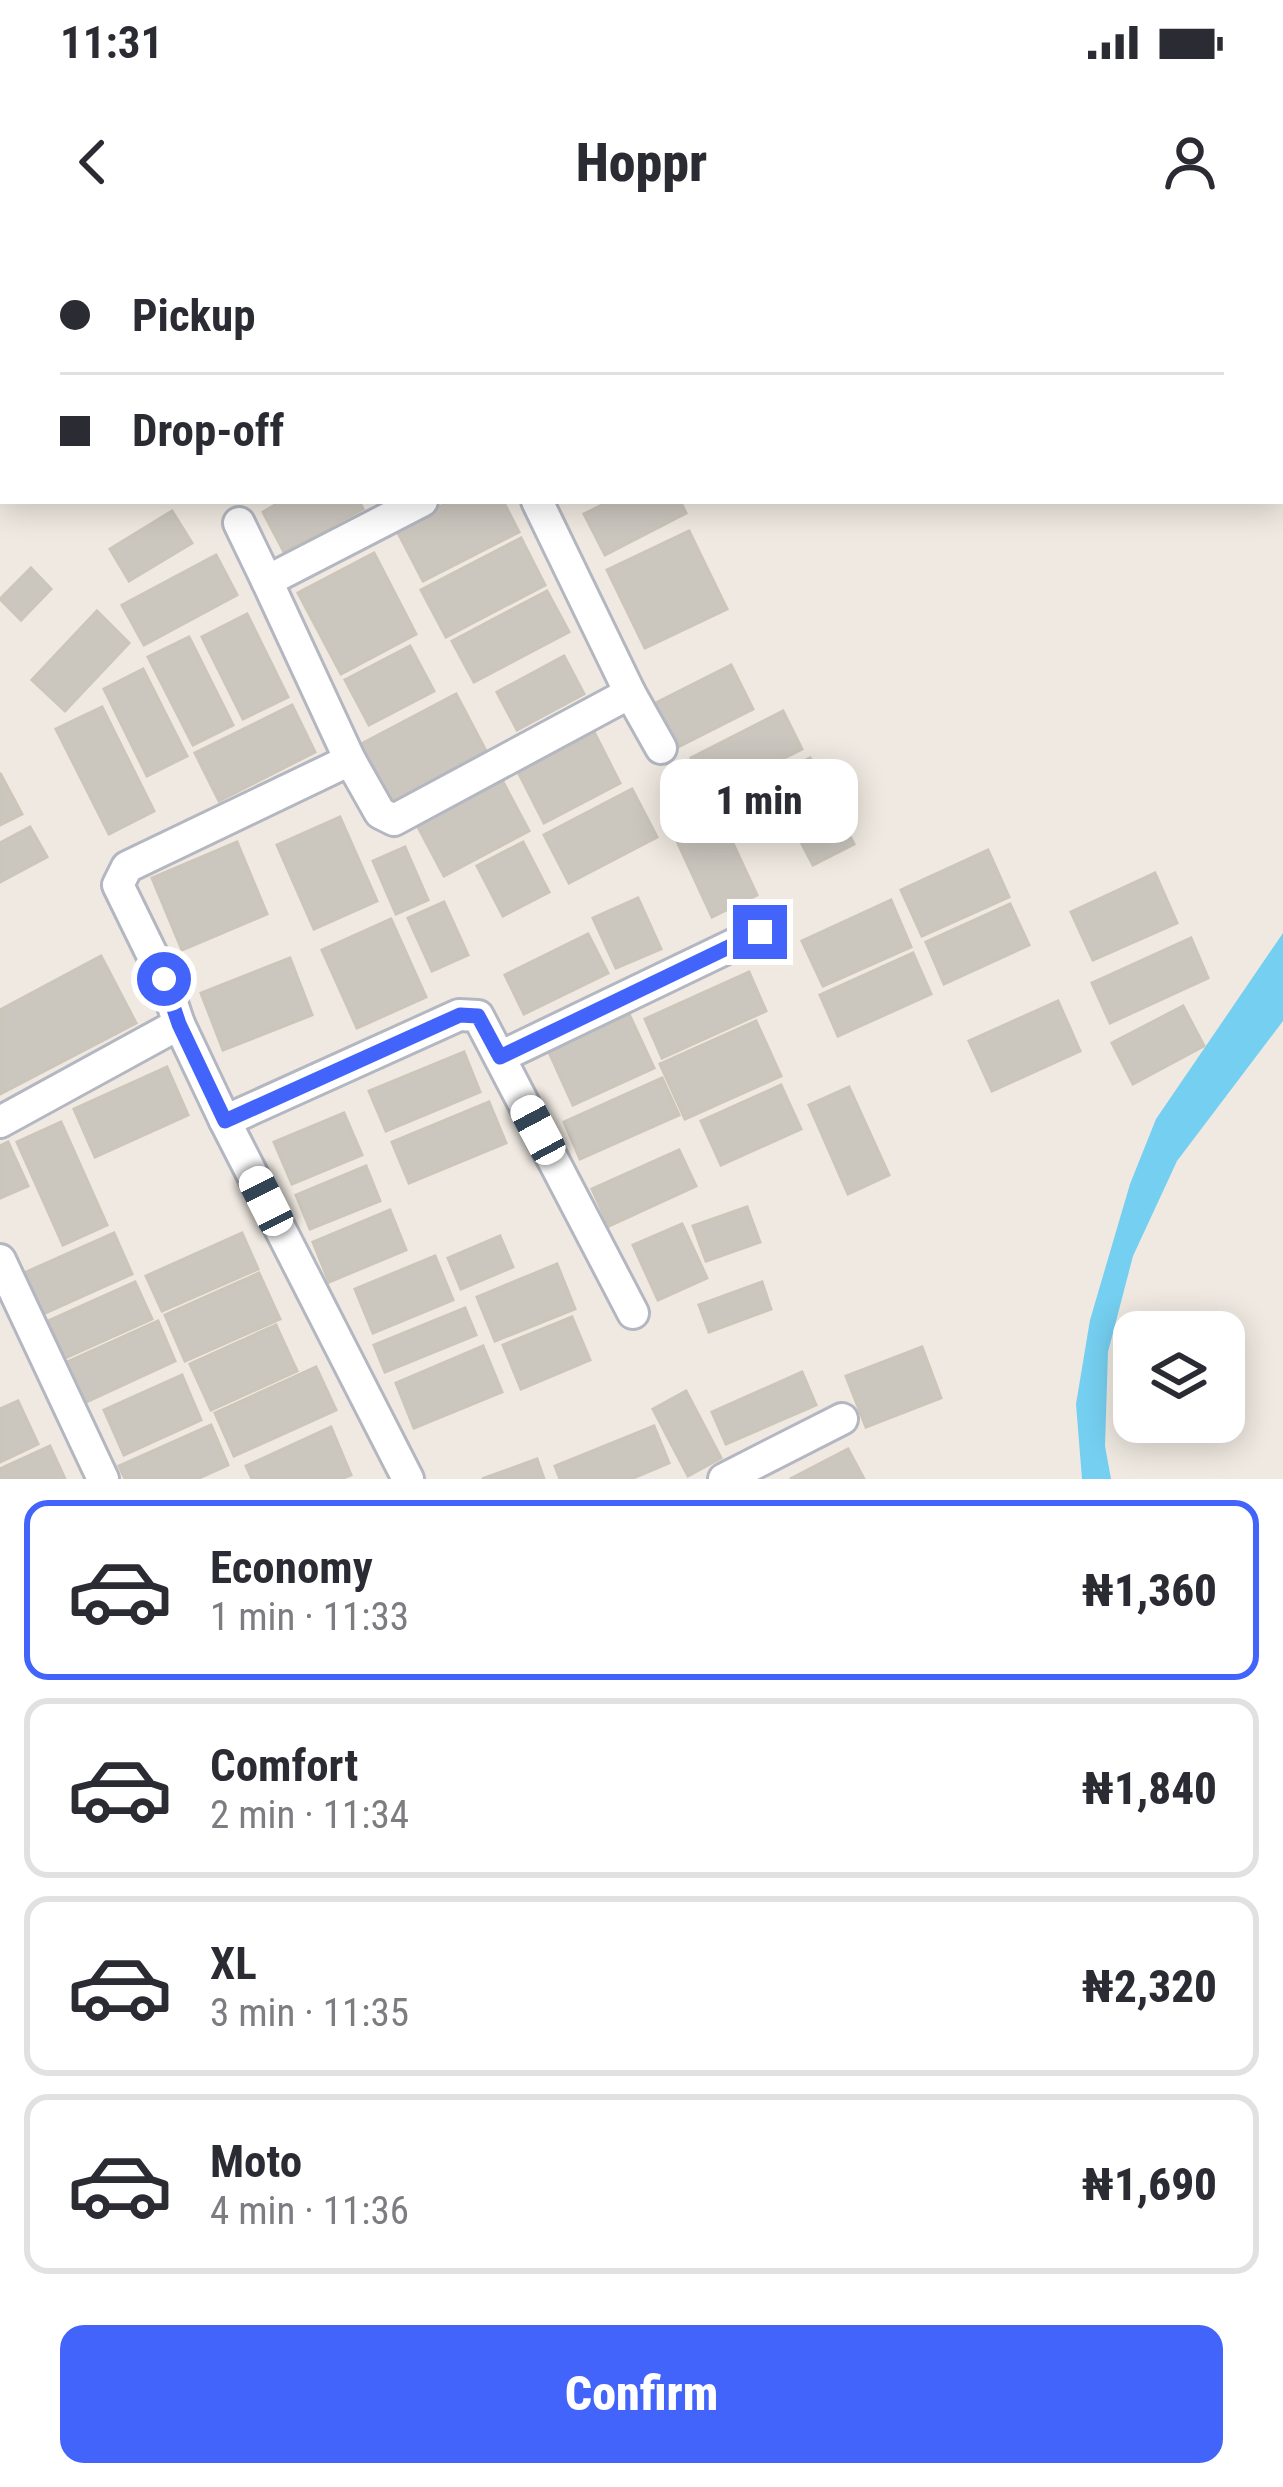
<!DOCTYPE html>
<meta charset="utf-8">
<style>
body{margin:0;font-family:"Roboto Condensed",sans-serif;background:#f7f7f7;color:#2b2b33;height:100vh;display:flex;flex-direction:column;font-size:45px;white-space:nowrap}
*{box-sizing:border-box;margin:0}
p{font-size:39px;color:#7c7c81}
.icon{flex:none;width:66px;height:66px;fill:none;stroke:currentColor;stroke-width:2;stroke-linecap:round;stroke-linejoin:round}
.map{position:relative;height:1239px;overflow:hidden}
.side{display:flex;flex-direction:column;background:#fff;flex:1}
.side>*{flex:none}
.hud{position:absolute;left:0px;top:0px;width:1284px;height:264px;box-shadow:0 6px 30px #0003;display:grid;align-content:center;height:264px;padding:0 60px;background:#fff}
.tools{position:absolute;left:1113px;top:1071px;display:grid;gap:24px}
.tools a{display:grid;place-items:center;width:132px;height:132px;border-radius:24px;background:#fff;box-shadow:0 6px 30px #0003;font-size:60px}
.end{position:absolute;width:54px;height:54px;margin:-27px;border:15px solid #4264fb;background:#fff;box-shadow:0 0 0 6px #fff}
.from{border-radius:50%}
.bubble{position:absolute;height:84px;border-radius:24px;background:#fff;box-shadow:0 6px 30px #0003;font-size:39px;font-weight:800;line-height:84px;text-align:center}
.car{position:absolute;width:36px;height:72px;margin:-36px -18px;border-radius:15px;box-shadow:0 0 9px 3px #0007;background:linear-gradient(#fff 24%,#345 0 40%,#fff 0 76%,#345 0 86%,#fff 0)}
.hud b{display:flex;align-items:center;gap:42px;height:114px;font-size:45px}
.hud b+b{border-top:3px solid #e1e1e2}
.hud i{width:30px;height:30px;background:#2b2b33}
ul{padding:21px 0 0;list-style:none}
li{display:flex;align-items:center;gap:36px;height:180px;margin:0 24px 18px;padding:0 36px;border:6px solid #e1e1e2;border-radius:24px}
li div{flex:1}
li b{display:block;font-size:45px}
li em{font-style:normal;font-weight:800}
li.current{border-color:#4264fb}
li>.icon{width:108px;height:108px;stroke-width:1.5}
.cta{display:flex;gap:24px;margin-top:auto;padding:24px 60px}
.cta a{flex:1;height:138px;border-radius:24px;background:#4264fb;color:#fff;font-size:48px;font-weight:800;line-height:138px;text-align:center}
.status{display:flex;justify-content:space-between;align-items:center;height:84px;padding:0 60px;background:#fff;direction:ltr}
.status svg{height:33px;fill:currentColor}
header{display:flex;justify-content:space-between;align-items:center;height:156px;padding:0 60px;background:#fff;font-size:54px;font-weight:800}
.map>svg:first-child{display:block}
.water{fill:#75cff0}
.building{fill:#cbc7bf;stroke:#cbc5ba;stroke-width:3}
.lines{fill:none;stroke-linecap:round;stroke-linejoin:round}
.street-casing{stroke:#b4b7c1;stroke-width:36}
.street{stroke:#fff;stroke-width:30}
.route{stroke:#4264fb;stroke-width:15}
</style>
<div class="status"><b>11:31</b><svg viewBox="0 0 49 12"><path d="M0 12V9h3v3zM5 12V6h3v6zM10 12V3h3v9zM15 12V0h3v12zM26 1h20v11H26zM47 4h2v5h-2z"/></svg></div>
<header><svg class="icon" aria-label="back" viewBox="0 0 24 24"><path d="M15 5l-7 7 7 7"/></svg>Hoppr<svg class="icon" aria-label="person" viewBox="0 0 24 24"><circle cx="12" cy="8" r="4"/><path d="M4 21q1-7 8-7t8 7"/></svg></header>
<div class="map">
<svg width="1283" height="1239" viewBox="0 0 1283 1239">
<rect width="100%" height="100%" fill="#efe9e1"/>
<path class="water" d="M1283,693V781L1177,921L1133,1016L1108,1112L1105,1206L1111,1239H1082L1076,1164L1090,1080L1130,944L1156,879Z"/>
<g class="building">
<path d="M282,261H359L363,269L284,312L263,272Z"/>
<path d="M451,261H503L519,292L423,341L396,289Z"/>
<path d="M610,261H680L686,273L605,315L584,274Z"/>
<path d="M172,271L192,303L129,341L110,309Z"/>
<path d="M689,291L727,369L645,408L607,330Z"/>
<path d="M521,298L545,345L446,397L421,350Z"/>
<path d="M374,313L416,394L341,434L298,353Z"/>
<path d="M216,315L237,355L144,405L122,365Z"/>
<path d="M31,328L51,349L21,380L0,359Z"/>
<path d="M547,351L569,392L474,442L452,401Z"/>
<path d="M97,371L129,403L65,471L32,440Z"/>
<path d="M247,374L288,457L243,479L202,397Z"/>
<path d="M189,397L233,485L193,505L148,417Z"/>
<path d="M410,406L434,451L369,485L345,440Z"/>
<path d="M564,416L584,454L517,490L497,452Z"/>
<path d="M731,425L753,469L674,509L652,465Z"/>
<path d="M143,429L187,516L147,536L104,449Z"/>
<path d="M456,454L486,511L392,561L361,504Z"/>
<path d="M292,465L315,512L219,561L195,513Z"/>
<path d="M102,467L154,571L109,594L56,489Z"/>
<path d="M783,471L802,509L710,556L691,518Z"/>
<path d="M594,492L620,543L544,583L518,532Z"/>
<path d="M810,518L854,604L813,625L768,539Z"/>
<path d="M0,533L22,574L0,585Z"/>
<path d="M502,540L529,591L444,636L417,585Z"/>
<path d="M632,549L657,597L569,643L544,595Z"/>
<path d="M715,565L757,655L712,677L670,586Z"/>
<path d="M340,577L377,661L314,689L277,605Z"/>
<path d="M30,587L47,617L0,642V603Z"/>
<path d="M237,602L267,674L182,710L152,638Z"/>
<path d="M523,602L549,652L503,676L477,626Z"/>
<path d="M405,607L428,660L396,674L373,621Z"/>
<path d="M988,610L1009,657L922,696L901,650Z"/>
<path d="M1155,633L1177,683L1093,720L1071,672Z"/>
<path d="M638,658L661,709L616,728L593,678Z"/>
<path d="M891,660L911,707L823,746L802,701Z"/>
<path d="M444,662L468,715L432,731L408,678Z"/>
<path d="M1010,664L1029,705L944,744L926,702Z"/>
<path d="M391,679L426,757L357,788L322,710Z"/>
<path d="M588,694L608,733L524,774L505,735Z"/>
<path d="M1191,698L1208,738L1110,783L1092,743Z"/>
<path d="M913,713L931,754L838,796L820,755Z"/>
<path d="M101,716L136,783L0,854V770Z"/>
<path d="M290,718L312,775L223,810L201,753Z"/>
<path d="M749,732L766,771L662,818L645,779Z"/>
<path d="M1058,761L1080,811L992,851L969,801Z"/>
<path d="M1183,766L1204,806L1133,844L1112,803Z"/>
<path d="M629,774L654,828L573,865L548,810Z"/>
<path d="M756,781L781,836L685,879L660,824Z"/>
<path d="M464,812L480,852L386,891L369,851Z"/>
<path d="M167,827L188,875L95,917L74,869Z"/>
<path d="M662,838L679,875L580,919L564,882Z"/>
<path d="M781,845L801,889L721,925L701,881Z"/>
<path d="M849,847L889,935L848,954L809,865Z"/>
<path d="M489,862L506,903L409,943L392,902Z"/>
<path d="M344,873L362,915L292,944L274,902Z"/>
<path d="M61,882L107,985L63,1005L17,902Z"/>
<path d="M8,902L28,946L0,958V906Z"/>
<path d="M679,910L696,946L609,986L592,949Z"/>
<path d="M366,926L380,961L310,989L296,955Z"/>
<path d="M747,967L760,1002L706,1021L693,986Z"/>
<path d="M390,970L406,1010L329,1042L313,1002Z"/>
<path d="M682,984L707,1038L658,1060L633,1005Z"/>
<path d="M114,993L132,1034L43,1074L24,1033Z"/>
<path d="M242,993L258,1029L162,1071L146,1036Z"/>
<path d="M500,996L513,1027L461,1049L448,1018Z"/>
<path d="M435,1016L453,1060L373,1093L355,1049Z"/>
<path d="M557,1024L575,1069L495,1101L477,1057Z"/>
<path d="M259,1033L280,1079L185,1121L165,1075Z"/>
<path d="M135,1042L152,1079L65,1118L48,1081Z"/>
<path d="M762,1042L771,1069L709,1092L699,1065Z"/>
<path d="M465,1068L476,1095L385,1132L374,1105Z"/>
<path d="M572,1077L590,1120L521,1149L503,1105Z"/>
<path d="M158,1081L175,1121L84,1163L65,1123Z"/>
<path d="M276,1085L297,1131L211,1170L190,1124Z"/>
<path d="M483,1106L502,1152L414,1188L396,1143Z"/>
<path d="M922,1107L941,1158L866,1187L846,1136Z"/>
<path d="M316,1127L336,1170L234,1216L215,1173Z"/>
<path d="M802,1132L816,1165L726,1204L712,1172Z"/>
<path d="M182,1135L201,1180L124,1215L104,1170Z"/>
<path d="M686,1151L721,1218L688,1236L653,1169Z"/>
<path d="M18,1161L38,1204L0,1222V1169Z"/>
<path d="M211,1185L228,1225L197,1239H125L119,1226Z"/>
<path d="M654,1186L669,1223L631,1239H560L555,1226Z"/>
<path d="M331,1187L351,1235L341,1239H252L246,1226Z"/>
<path d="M50,1206L65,1239H0V1229Z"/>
<path d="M848,1209L864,1239H790Z"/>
<path d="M537,1219L544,1239H482Z"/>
</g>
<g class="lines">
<defs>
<g id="street">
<path d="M49,3L52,0"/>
<path d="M0,61L3,58"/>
<path d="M422,261L267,341L350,520L380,573L394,580L630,453L537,261"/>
<path d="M239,283L267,341"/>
<path d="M630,453L661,508"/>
<path d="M179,784L164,739L118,645L127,627L350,520"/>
<path d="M500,817L760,692"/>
<path d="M225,881L459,775L478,776L633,1073"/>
<path d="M0,882L179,784L225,881L408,1239"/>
<path d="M0,1020L103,1239"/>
<path d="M724,1239L842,1179"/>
</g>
</defs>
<use href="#street" class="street-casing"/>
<use href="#street" class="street"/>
</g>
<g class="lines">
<path class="route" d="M164,739L179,784L225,881L460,775L478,776L500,817L760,692"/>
</g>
</svg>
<div class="tools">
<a><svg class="icon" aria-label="layers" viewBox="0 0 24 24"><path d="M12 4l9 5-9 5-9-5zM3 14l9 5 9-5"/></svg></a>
</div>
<i class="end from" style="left:164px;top:739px"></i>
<i class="end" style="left:760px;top:692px"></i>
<div class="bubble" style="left:660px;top:519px;width:198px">1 min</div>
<i class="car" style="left:538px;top:890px;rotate:332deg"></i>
<i class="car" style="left:266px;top:961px;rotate:333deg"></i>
<div class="hud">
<b><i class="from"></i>Pickup</b>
<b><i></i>Drop-off</b>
</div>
</div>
<section class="side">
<ul>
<li class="current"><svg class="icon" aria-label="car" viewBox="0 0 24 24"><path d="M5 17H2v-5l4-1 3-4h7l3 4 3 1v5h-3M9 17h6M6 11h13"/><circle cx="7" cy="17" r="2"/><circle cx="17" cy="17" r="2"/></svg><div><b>Economy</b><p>1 min · 11:33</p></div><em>₦1,360</em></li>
<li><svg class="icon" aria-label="car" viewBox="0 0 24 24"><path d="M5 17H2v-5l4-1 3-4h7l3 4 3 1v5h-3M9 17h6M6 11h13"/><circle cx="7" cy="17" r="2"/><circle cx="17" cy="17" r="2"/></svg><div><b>Comfort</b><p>2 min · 11:34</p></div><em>₦1,840</em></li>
<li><svg class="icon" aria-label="car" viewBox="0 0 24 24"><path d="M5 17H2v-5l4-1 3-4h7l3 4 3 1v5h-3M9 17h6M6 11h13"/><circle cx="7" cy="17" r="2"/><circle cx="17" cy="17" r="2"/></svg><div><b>XL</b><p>3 min · 11:35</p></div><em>₦2,320</em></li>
<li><svg class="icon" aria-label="car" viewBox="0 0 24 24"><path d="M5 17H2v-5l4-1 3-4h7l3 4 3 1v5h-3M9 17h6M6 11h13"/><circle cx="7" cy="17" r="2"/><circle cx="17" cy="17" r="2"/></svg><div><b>Moto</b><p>4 min · 11:36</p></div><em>₦1,690</em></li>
</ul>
<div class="cta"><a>Confirm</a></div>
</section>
